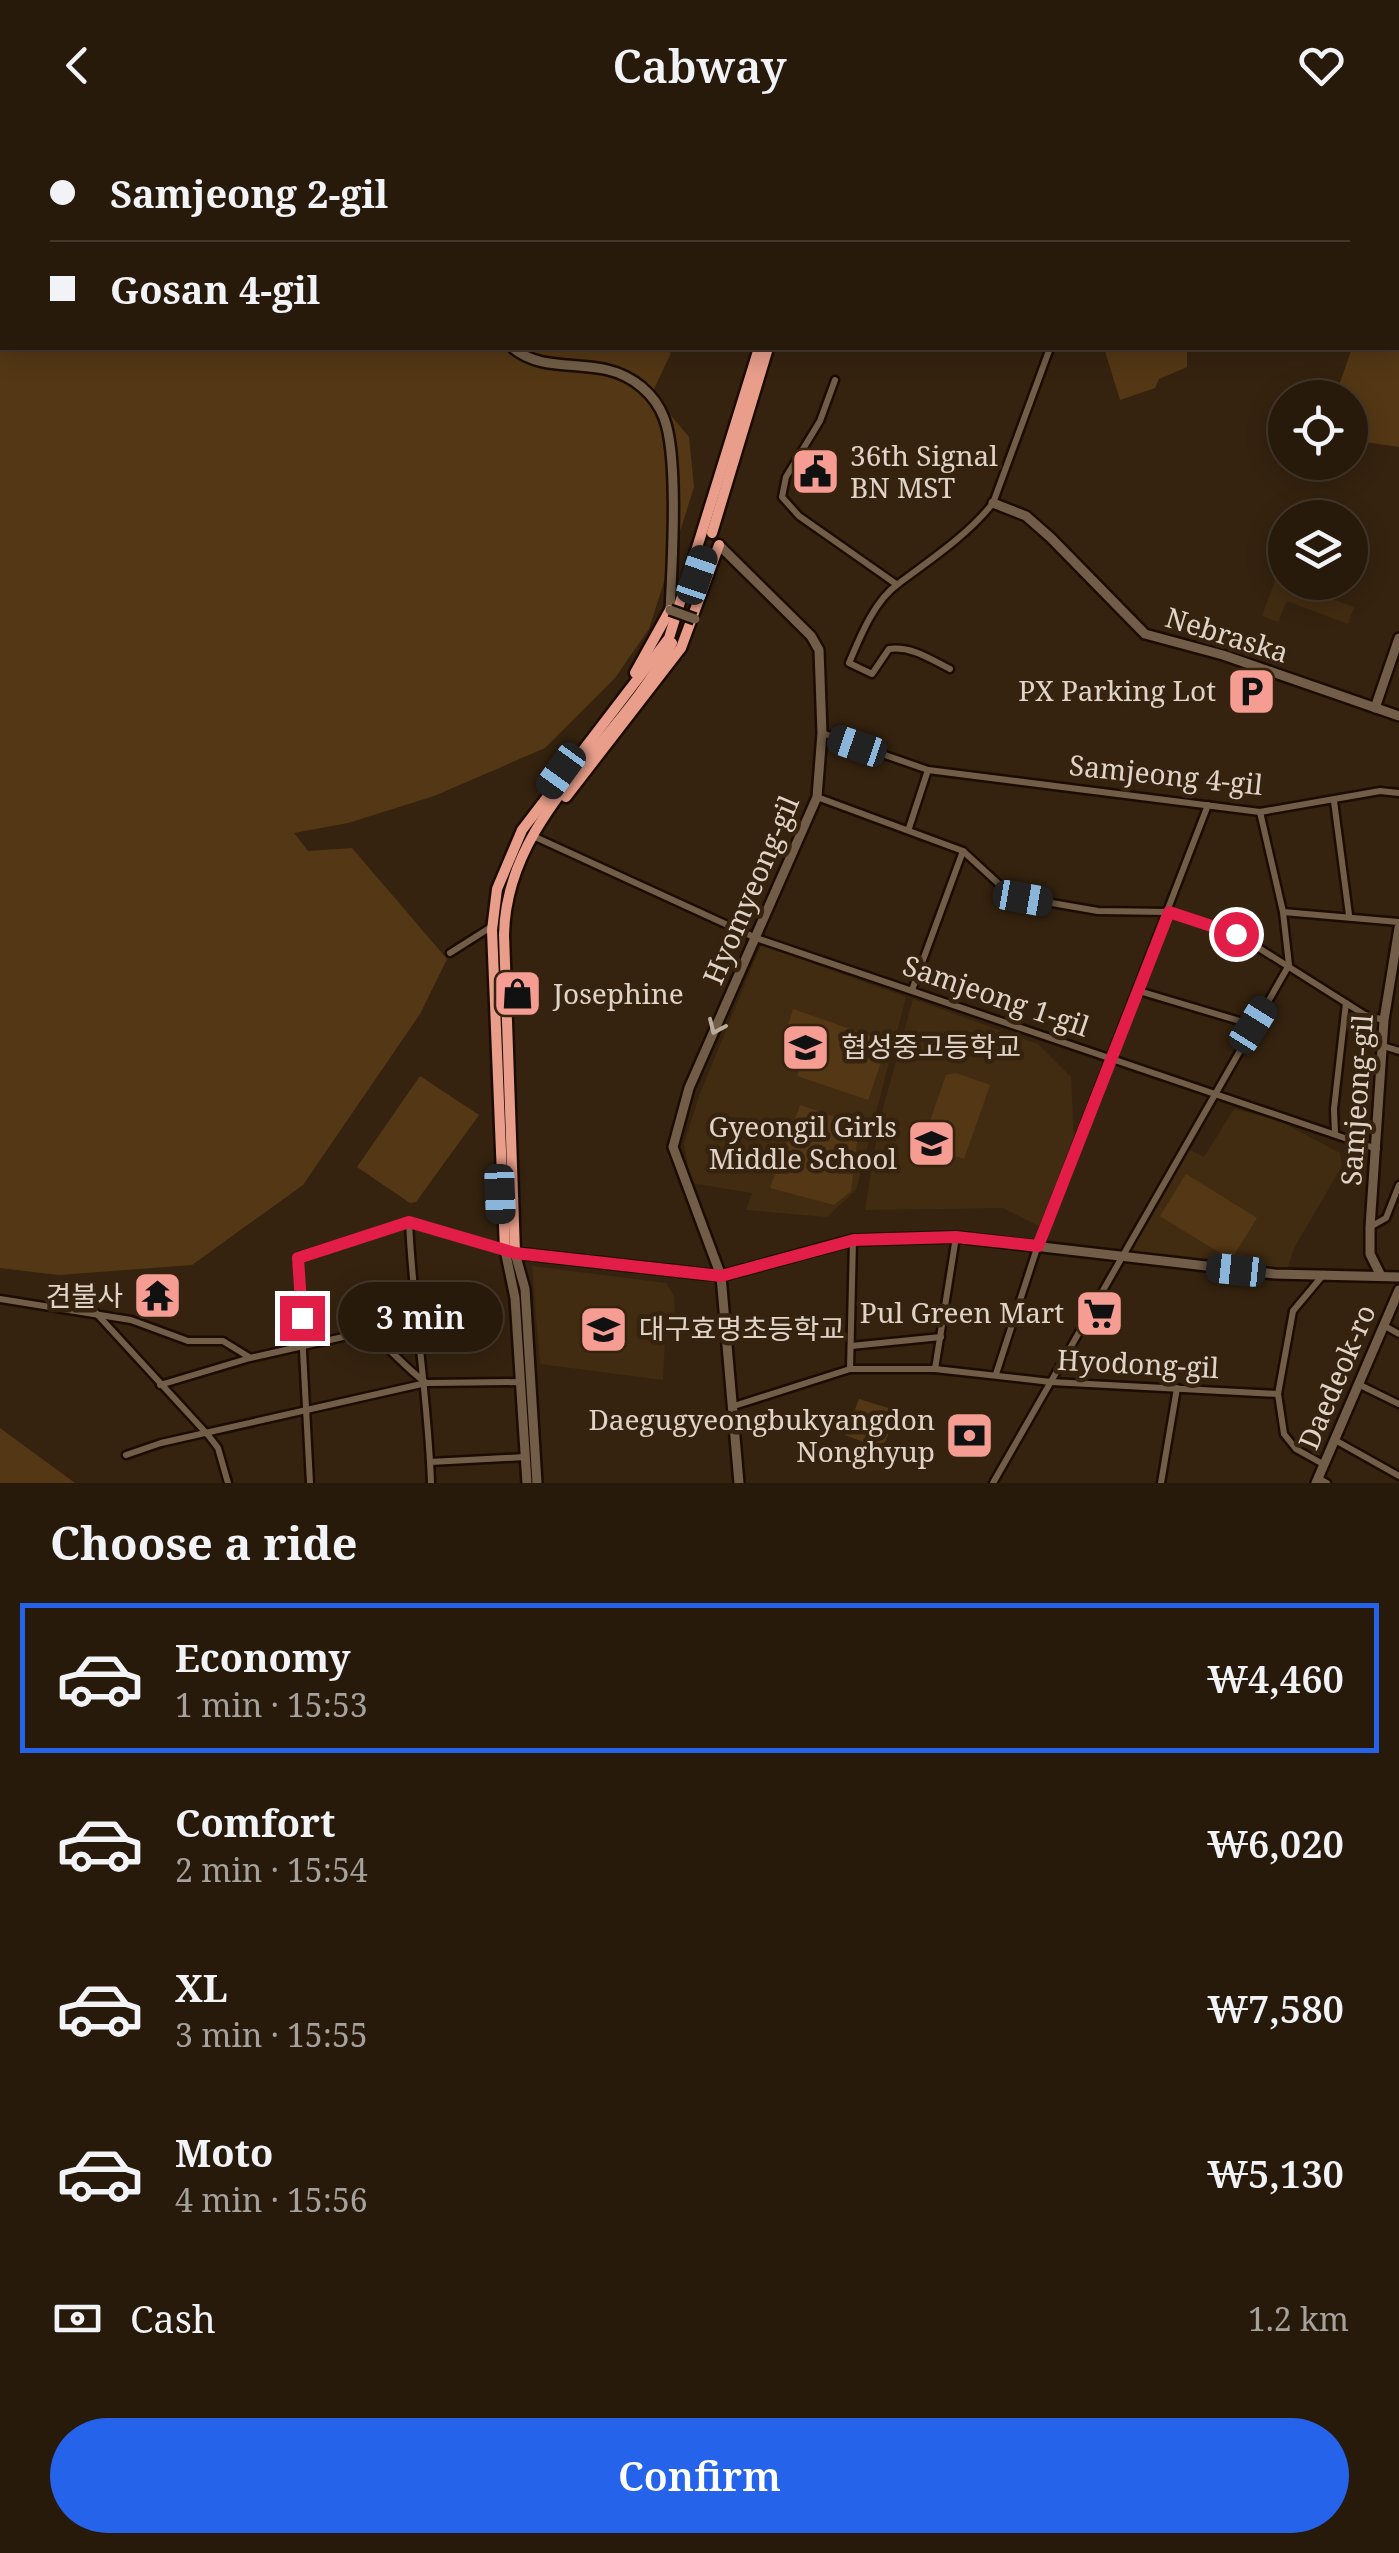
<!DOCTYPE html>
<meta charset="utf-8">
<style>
body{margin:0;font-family:"Noto Serif","Noto Sans KR",serif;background:#302314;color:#f1f3f6;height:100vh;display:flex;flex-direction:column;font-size:38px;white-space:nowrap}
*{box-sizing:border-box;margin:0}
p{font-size:32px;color:#a5a19d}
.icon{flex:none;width:55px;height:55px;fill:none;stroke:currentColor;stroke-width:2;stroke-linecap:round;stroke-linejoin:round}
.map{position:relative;height:1353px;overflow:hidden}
.panel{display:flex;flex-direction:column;background:#281a0b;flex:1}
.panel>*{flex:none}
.hud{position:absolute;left:0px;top:0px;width:1400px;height:220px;box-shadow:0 5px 25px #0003,0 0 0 2px #44382c;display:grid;align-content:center;height:220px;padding:0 50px;background:#281a0b}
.tools{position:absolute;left:1268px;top:250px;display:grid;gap:20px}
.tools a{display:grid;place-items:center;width:100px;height:100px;border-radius:50%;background:#281a0b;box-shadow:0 5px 25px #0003,0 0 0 2px #44382c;font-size:50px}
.end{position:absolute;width:45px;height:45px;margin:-22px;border:12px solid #e11d48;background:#fff;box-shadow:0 0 0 5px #fff}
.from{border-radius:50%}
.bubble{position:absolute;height:70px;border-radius:35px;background:#281a0b;box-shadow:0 5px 25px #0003,0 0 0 2px #44382c;font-size:32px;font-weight:600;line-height:70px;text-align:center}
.car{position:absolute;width:30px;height:60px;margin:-30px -15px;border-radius:12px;box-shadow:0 0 8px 2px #0007;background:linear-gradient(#222 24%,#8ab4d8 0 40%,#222 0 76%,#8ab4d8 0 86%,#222 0)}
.hud b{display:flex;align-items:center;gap:35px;height:95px;font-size:38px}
.hud b+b{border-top:2px solid #44382c}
.hud i{width:25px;height:25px;background:#f1f3f6}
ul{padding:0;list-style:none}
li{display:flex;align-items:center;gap:30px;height:150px;margin:0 20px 15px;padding:0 30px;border:5px solid transparent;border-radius:0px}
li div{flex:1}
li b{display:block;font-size:38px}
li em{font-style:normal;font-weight:600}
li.active{border-color:#2563eb}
li>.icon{width:90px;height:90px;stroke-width:1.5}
h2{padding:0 50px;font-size:45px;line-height:120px}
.pay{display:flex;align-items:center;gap:25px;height:110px;padding:0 50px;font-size:38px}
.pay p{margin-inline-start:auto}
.button{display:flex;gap:20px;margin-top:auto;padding:20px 50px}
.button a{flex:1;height:115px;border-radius:60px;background:#2563eb;color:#fff;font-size:40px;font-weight:600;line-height:115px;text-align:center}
header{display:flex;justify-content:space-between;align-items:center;height:130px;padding:0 50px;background:#281a0b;font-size:45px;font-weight:600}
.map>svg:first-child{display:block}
.built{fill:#422c11}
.green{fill:#543815}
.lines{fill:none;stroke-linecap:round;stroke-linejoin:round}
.street-casing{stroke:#1c0c00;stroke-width:11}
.secondary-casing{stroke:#1c0c00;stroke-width:14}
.highway-casing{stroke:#1c0c00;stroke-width:15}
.street{stroke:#725e48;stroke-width:6}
.secondary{stroke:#725e48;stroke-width:9}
.highway{stroke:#e89e8a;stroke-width:10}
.secondary-bridge-casing{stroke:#1c0c00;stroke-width:14;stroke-linecap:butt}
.secondary-bridge{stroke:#725e48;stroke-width:9}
.oneway{stroke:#baab9b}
.route{stroke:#e11d48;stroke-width:12}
.labels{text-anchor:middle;stroke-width:9;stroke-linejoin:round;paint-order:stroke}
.poi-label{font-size:28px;fill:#e0d4c8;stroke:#35230f;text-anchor:end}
.street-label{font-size:28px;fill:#e0d4c8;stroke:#35230f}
</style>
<header><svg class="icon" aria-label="back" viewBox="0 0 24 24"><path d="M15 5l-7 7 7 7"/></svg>Cabway<svg class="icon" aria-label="heart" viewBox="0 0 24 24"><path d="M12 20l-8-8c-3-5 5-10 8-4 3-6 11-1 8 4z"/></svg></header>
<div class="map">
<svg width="1399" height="1353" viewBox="0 0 1399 1353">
<rect width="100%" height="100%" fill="#35230f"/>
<g class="built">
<path d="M1276,448L1354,477L1348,494L1287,471L1278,492L1262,486Z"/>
<path d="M761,815L906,867L856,1060L827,1087L746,1080L752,1063L691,1053L684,1014L699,966Z"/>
<path d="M913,869L1038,914L1071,947L1074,1010L1039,1096L1003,1078L865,1080L879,993Z"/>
<path d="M1234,979L1278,990L1340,1023L1342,1036L1294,1118L1287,1140L1129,1123L1188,1019L1204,1027Z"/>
<path d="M532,1136L666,1153L674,1166L675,1188L665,1211L663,1250L540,1234Z"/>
</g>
<g class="green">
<path d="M0,0L258,2H2V218H664L671,223L652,263L689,307L694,357L649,499L615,548L545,618L434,666L348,693L294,703L308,721L352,718L447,829L420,884L303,1055L192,1135L59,1145L0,1138Z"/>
<path d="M1399,174V317L1351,310L1350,268L1335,267L1352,218H1398Z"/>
<path d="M1104,218H1194L1187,220V237L1159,249L1155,258L1120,270Z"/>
<path d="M793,879L888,912L868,970L797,946L812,904L788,895Z"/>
<path d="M956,943L990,955L964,1029L922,1014L946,945Z"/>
<path d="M420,946L479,985L416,1072L410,1073L357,1037Z"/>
<path d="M800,975L859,995L851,1061L834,1075L770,1058Z"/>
<path d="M1186,1044L1257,1088L1231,1130L1160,1086Z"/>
<path d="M859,1269L898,1281L882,1319L845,1305Z"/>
<path d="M0,1298L75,1353H0Z"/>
</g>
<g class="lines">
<defs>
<g id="street">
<path d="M1291,0L1292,2"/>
<path d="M1165,2L1175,0"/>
<path d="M1398,79L1399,80"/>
<path d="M835,250L820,291L786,347L782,367L799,386L896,454"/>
<path d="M950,539C930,529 912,516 889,519L872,544L849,533C860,507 874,471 898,454C930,430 968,405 993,373L1050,218"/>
<path d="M822,603L928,640L1260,682L1380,661L1399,663"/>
<path d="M817,667L963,721L1001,756L1023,768L1098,781L1169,782L1235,803L1365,885L1384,890"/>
<path d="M1334,671L1349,785"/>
<path d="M909,698L928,640"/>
<path d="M533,706L756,808L1377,1019"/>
<path d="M1283,782L1399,792"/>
<path d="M450,823L491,797"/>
<path d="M912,860L963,721"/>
<path d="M1139,861L1253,895"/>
<path d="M1383,916L1399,921"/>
<path d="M1335,1004L1334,979L1346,873"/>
<path d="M409,1092C413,1180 428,1265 431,1353"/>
<path d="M409,1092L515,1123"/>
<path d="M1370,1097L1386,1088L1399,1055"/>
<path d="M0,1169L131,1190L188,1211H223L249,1227"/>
<path d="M96,1183L208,1305L218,1318L228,1353"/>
<path d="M1383,1195L1399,1204"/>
<path d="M365,1200C388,1215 403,1236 425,1252"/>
<path d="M851,1216L941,1207"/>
<path d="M850,1239L853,1110"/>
<path d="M935,1239L956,1107"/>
<path d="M996,1244L1038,1115L1208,675"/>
<path d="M1358,1254L1399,1274"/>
<path d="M160,1255L250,1228L414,1191"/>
<path d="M734,1276L850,1239H935L1051,1252L1278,1264"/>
<path d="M1335,1310L1399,1346"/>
<path d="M126,1325L161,1313L426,1253L521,1252"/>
<path d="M430,1332L525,1327"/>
<path d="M1323,1334L1296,1319L1284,1304L1278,1264L1293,1181L1324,1144"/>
<path d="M1318,1348L1327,1353"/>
<path d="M310,1353L298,1127L409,1092"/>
<path d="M993,1353L1289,835L1283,782L1260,682"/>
<path d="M1161,1353L1177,1258"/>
</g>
<g id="secondary">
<path d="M279,0L282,2"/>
<path d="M513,218C539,240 575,232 608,240C633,246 655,264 664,288C679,326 672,437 670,480"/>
<path d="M993,373L1026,386L1051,408L1145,504L1223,525L1399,586"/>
<path d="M719,415L811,506L819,520L822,603L817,667L689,958L673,1017L721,1146L739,1353"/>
<path d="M1375,578L1399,508"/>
<path d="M505,1120L515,1168L527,1353"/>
<path d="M1380,1144L1370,1124V1097L1384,890L1399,798"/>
<path d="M537,1353L525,1159L515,1123L721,1146L853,1110L956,1107L1275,1144L1399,1147"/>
<path d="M1316,1353L1399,1160"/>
</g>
<g id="highway">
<path d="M820,2L821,0"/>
<path d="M830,2V0"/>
<path d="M712,403L768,218"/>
<path d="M635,543L670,480"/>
<path d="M566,667L681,518L719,415"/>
<path d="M505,1120L492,800L497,759L522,700L669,508L759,218"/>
<path d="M515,1123L504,805C506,685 621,612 672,513"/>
</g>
</defs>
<use href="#street" class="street-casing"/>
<use href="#secondary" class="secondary-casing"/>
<use href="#highway" class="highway-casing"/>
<use href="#street" class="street"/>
<use href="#secondary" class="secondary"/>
<use href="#highway" class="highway"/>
<defs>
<path id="secondary-bridge" d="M670,480L695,489"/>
</defs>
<use href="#secondary-bridge" class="secondary-bridge-casing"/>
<use href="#secondary-bridge" class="secondary-bridge"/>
</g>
<defs><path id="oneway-chevron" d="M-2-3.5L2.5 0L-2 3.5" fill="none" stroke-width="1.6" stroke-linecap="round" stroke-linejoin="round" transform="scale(2.5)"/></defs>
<use class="oneway" href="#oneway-chevron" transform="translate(716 897) rotate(114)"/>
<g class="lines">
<path class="route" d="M302,1188L298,1128L409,1092L515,1123L721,1146L854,1110L956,1107L1038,1116L1169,782L1236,804"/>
</g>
<defs>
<symbol id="civic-square" viewBox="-11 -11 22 22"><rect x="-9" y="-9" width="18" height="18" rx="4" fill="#f59c93" stroke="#35230f"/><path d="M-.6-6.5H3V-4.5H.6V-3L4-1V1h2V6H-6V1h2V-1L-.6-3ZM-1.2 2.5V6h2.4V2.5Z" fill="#111"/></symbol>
<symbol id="parking-square" viewBox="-11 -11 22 22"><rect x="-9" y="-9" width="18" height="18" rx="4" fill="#f59c93" stroke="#35230f"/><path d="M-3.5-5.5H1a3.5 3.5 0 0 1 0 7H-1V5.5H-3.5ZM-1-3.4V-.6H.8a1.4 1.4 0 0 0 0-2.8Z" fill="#111"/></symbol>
<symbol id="shop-square" viewBox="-11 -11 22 22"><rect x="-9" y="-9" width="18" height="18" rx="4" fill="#f59c93" stroke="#35230f"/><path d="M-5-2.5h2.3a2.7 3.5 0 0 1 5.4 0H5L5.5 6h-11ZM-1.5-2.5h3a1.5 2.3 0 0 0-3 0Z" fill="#111"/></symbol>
<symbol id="school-square" viewBox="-11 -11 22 22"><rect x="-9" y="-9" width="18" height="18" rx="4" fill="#f59c93" stroke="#35230f"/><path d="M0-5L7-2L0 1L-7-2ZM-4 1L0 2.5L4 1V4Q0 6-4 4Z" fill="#111"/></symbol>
<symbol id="temple-square" viewBox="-11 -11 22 22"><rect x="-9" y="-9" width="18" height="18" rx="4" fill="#f59c93" stroke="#35230f"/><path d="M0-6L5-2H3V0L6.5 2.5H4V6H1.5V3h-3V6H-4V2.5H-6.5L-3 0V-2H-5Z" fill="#111"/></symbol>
<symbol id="supermarket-square" viewBox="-11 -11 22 22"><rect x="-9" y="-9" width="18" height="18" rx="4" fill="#f59c93" stroke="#35230f"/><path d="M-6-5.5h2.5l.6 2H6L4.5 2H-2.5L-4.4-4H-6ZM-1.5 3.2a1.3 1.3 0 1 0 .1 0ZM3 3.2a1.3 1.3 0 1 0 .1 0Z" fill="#111"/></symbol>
<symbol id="bank-square" viewBox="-11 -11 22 22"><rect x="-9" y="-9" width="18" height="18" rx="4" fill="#f59c93" stroke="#35230f"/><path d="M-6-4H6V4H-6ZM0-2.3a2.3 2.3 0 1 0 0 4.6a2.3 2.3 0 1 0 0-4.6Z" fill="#111"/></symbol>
</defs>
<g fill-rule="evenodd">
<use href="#civic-square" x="788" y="314" width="55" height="55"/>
<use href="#parking-square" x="1224" y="534" width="55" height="55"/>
<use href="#shop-square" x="490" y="836" width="55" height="55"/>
<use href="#school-square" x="778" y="890" width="55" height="55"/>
<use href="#school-square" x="904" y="986" width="55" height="55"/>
<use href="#temple-square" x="130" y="1138" width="55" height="55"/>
<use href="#supermarket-square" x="1072" y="1156" width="55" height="55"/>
<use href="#school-square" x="576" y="1172" width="55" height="55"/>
<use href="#bank-square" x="942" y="1278" width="55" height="55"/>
</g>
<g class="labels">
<g class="poi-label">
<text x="850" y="336" text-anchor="start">36th Signal<tspan x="850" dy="32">BN MST</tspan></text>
<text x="1216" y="571">PX Parking Lot</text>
<text x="553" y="874" text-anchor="start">Josephine</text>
<text x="841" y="927" text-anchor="start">협성중고등학교</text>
<text x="897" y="1007">Gyeongil Girls<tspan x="897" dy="32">Middle School</tspan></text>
<text x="123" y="1176">견불사</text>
<text x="1064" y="1193">Pul Green Mart</text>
<text x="639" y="1209" text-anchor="start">대구효명초등학교</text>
<text x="935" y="1300">Daegugyeongbukyangdon<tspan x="935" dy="32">Nonghyup</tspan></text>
</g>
<g class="street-label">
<text transform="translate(1227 505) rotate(17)" y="10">Nebraska</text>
<text transform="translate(1166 645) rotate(6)" y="10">Samjeong 4-gil</text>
<text transform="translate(751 760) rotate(-67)" y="10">Hyomyeong-gil</text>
<text transform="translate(996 866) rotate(19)" y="10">Samjeong 1-gil</text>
<text transform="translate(1357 970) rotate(-86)" y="10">Samjeong-gil</text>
<text transform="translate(1138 1234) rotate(3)" y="10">Hyodong-gil</text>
<text transform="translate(1337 1247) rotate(-67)" y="10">Daedeok-ro</text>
</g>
</g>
</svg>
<div class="tools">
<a><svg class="icon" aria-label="locate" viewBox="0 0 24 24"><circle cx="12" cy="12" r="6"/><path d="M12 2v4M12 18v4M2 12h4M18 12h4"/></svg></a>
<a><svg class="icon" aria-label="layers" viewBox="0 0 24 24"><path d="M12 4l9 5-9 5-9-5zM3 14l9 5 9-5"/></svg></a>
</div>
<i class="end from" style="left:1236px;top:804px"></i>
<i class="end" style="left:302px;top:1188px"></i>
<div class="bubble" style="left:338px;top:1152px;width:165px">3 min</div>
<i class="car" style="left:697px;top:445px;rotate:19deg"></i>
<i class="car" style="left:857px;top:616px;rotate:289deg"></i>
<i class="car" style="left:561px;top:641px;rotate:216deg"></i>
<i class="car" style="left:1023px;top:768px;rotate:100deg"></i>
<i class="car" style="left:1253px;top:895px;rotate:32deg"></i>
<i class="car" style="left:500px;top:1064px;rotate:178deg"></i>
<i class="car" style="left:1236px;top:1140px;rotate:276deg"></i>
<div class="hud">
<b><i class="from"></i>Samjeong 2-gil</b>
<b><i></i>Gosan 4-gil</b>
</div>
</div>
<section class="panel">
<h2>Choose a ride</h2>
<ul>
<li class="active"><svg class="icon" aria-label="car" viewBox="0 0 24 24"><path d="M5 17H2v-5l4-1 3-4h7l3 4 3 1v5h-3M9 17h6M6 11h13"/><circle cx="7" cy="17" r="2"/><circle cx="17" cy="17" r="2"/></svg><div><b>Economy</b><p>1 min · 15:53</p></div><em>₩4,460</em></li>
<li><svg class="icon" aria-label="car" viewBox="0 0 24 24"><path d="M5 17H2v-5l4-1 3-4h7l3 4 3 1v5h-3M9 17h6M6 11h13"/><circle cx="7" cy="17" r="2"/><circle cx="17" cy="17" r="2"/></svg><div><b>Comfort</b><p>2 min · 15:54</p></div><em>₩6,020</em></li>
<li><svg class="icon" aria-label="car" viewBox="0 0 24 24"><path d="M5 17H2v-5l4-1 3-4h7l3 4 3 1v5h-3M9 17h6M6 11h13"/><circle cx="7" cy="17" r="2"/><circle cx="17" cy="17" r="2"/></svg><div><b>XL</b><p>3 min · 15:55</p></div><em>₩7,580</em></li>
<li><svg class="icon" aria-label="car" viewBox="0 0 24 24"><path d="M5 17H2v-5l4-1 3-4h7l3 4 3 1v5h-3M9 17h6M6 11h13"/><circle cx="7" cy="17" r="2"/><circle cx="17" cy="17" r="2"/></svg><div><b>Moto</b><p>4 min · 15:56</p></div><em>₩5,130</em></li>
</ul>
<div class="pay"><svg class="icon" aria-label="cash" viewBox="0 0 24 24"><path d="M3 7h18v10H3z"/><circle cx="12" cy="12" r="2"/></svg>Cash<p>1.2 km</p></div>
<div class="button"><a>Confirm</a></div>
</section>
